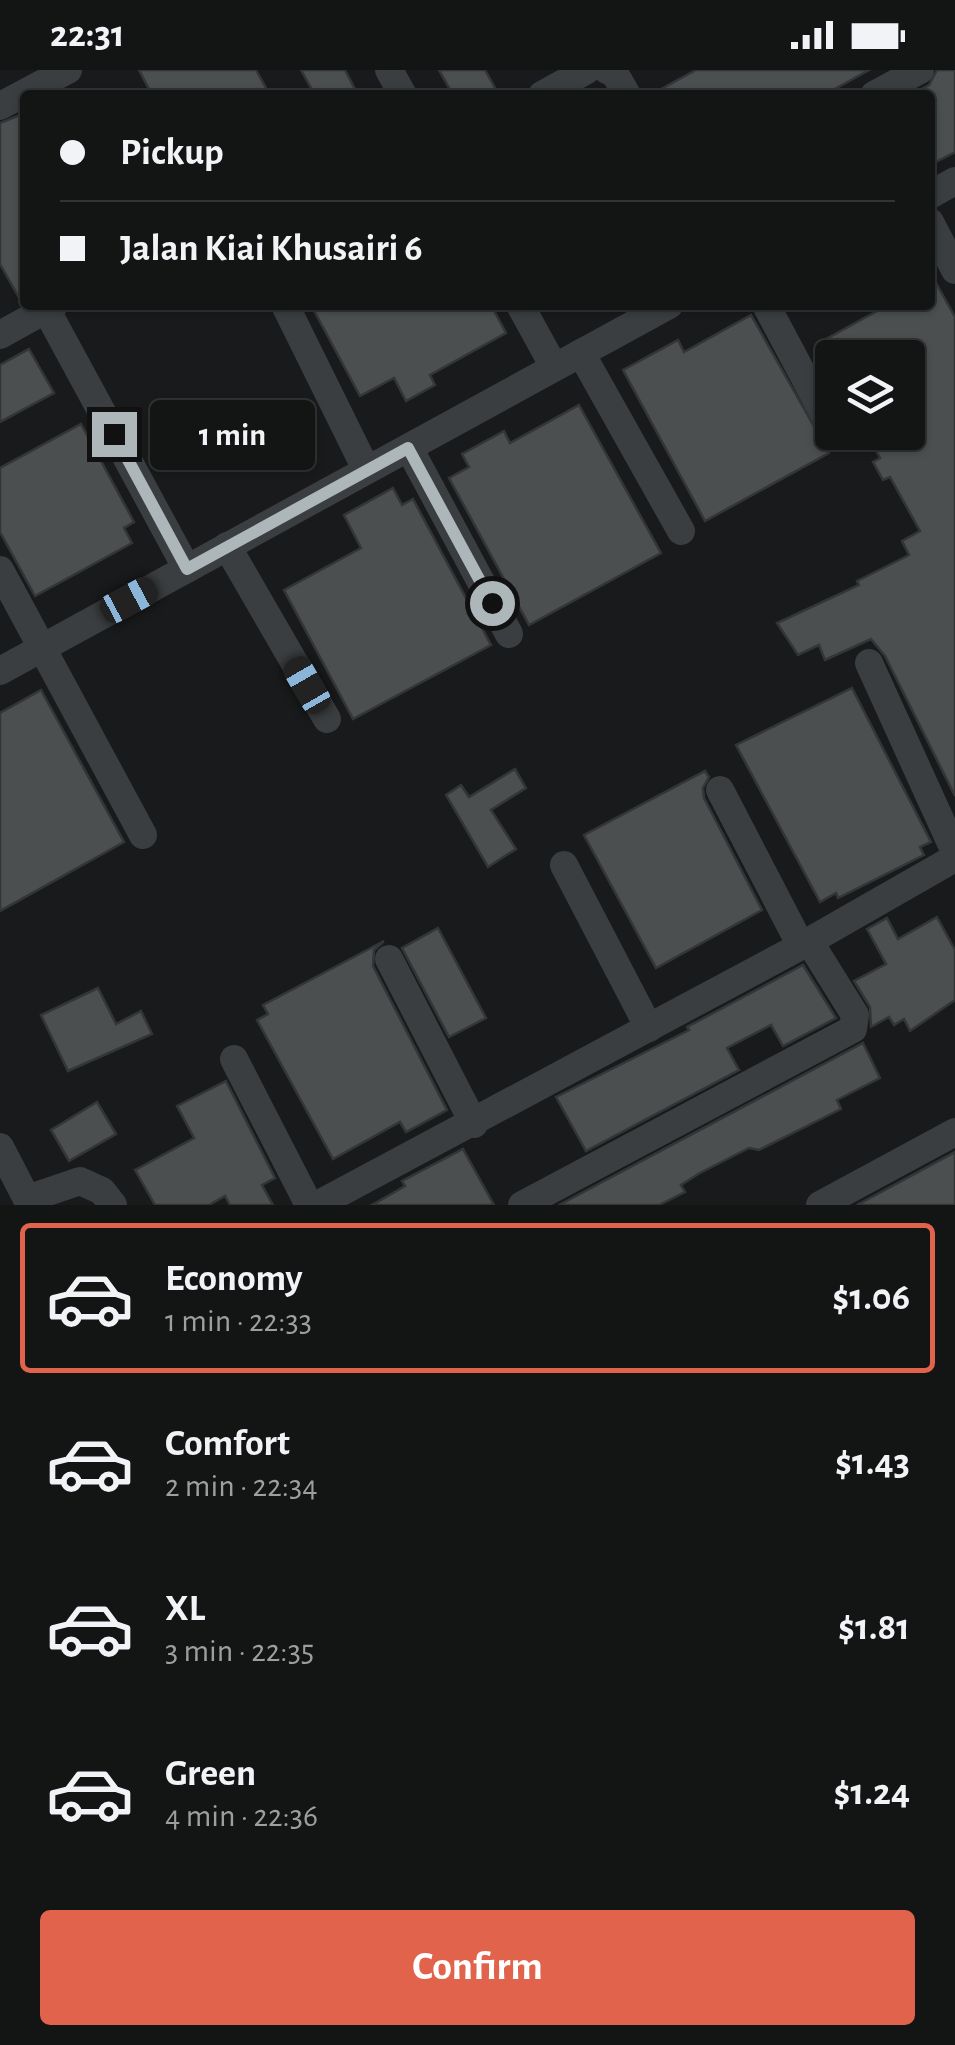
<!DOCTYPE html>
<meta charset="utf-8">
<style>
body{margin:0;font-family:"Alegreya Sans",sans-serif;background:#202122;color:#f1f3f6;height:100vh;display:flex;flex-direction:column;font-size:38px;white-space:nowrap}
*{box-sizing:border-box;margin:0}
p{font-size:32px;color:#9d9ea0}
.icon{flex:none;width:55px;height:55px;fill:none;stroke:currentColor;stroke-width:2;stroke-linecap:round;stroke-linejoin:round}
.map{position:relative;height:1135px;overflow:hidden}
.details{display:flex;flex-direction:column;background:#131414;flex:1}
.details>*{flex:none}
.top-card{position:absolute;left:20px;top:20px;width:915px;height:220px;border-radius:10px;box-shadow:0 2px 8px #0004,0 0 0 2px #323334;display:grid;align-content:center;height:220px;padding:0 40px;background:#131414}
.controls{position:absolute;left:815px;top:270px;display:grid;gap:20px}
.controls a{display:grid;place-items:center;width:110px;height:110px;border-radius:10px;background:#131414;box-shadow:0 2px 8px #0004,0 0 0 2px #323334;font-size:50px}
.end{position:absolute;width:45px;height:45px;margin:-22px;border:12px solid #adb7b9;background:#111;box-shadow:0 0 0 5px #111}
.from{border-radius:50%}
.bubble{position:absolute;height:70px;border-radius:10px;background:#131414;box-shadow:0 2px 8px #0004,0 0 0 2px #323334;font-size:32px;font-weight:700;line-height:70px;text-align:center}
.car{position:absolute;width:30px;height:60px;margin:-30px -15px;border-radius:12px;box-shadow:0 0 8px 2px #0007;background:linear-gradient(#222 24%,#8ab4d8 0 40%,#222 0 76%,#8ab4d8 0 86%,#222 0)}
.top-card b{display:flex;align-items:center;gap:35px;height:95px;font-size:38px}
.top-card b+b{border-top:2px solid #323334}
.top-card i{width:25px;height:25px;background:#f1f3f6}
ul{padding:18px 0 0;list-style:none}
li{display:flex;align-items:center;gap:30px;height:150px;margin:0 20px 15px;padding:0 20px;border:5px solid transparent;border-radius:10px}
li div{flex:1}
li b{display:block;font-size:38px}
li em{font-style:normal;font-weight:700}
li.on{border-color:#e1634c}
li>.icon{width:90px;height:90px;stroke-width:1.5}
.cta{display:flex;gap:20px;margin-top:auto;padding:20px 40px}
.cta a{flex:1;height:115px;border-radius:10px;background:#e1634c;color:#fff;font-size:40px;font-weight:700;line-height:115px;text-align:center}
.status{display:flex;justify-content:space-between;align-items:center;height:70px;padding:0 50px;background:#131414;direction:ltr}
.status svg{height:28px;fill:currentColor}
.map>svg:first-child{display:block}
.building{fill:#4b4f50;stroke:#333537;stroke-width:2.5}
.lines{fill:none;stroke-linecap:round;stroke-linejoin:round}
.street{stroke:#3b3e40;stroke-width:28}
.route{stroke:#adb7b9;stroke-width:12}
</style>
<div class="status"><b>22:31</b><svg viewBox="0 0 49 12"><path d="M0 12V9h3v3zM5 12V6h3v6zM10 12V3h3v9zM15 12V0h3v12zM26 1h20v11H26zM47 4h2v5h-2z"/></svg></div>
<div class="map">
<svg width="955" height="1135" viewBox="0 0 955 1135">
<rect width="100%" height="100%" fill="#191a1b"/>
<g class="building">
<path d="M139,0H256L270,25H152Z"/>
<path d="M301,0H345L358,25H315Z"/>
<path d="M439,0H485L499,25H453Z"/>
<path d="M696,0H869L824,25H650Z"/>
<path d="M937,0H955V82L930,95V25H911L929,15Z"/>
<path d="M25,43V231L22,233L0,194V53Z"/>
<path d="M930,202L955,247V726L885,586L871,569L825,590L819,575L798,585L777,553L859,515L857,511L909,485L902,471L920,461L890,407L883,410L873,392L880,388L866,362H908V288H825L817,274L888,235H930Z"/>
<path d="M311,235H491L506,263L430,305L435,315L406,331L394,308L360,326Z"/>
<path d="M751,245L829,383L705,451L623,300L678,270L684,282Z"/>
<path d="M29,279L54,323L0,352V295Z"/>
<path d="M579,335L661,483L529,555L449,408L469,397L462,384L504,361L510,373Z"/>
<path d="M81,354L134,452L124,458L132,473L35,526L0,462V398Z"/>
<path d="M393,418L402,435L413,429L491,575L353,649L284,520L361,478L344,445Z"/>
<path d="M852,618L931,772L920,777L924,785L838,828L836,823L820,832L736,675Z"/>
<path d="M41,620L124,772L0,841V643Z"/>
<path d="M515,699L526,718L491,740L516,779L488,797L446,725L461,715L469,727Z"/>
<path d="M705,701L709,707L703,718L704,728L762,840L656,898L584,765Z"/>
<path d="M937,847L955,880V930L910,961L904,949L894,955L889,947L871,957L870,937L854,911L886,894L867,859L887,848L898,869Z"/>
<path d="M438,858L486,948L449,967L402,878Z"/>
<path d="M384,871L374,880L373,896L447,1040L406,1062L400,1052L333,1089L257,950L268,944L263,935Z"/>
<path d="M803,895L836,948L783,976L771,955L727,978L739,1000L586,1081L556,1027L689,960L687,957Z"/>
<path d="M98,918L116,954L141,941L152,964L68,1001L41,945Z"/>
<path d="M863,973L880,1008L837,1030L841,1039L759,1080L749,1078L700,1103L681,1115L685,1122L659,1135H559Z"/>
<path d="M226,1011L275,1108L262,1115L273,1135H230L225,1126L209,1135H155L135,1100L194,1068L177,1036Z"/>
<path d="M97,1032L116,1064L69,1091L51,1060Z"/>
<path d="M463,1079L494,1135H372L405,1116L402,1111Z"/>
<path d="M955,1082V1135H857Z"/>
</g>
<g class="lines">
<g class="street">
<path d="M389,0L403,25"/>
<path d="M607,0L615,4L627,25"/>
<path d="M542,25L587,0"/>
<path d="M874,25L920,0"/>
<path d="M0,36L68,0"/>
<path d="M930,125L955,111"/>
<path d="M930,152L955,200"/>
<path d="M285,235L366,399"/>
<path d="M520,235L553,295"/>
<path d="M766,235L832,359"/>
<path d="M46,239L187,499"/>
<path d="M0,265L54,235"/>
<path d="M581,283L681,461"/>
<path d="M409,378L509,564"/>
<path d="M227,476L327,649"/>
<path d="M0,500L143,765"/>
<path d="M869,593L955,782"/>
<path d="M0,601L669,235"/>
<path d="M720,720L801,876"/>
<path d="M564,795L649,958"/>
<path d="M389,889L474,1054"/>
<path d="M234,989L309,1135"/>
<path d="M0,1077L30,1135"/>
<path d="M27,1129L80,1111L102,1121L113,1135"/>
<path d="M317,1135L801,876L955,788"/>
<path d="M522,1135L853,959L855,945L809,871"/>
<path d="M820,1135L955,1062"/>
</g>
</g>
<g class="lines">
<path class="route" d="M114,364L187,499L408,378L492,533"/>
</g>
</svg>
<div class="controls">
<a><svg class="icon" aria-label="layers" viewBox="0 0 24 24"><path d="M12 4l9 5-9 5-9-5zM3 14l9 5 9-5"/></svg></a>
</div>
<i class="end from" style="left:492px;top:533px"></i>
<i class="end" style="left:114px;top:364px"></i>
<div class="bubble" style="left:150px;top:330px;width:165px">1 min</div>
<i class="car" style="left:129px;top:530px;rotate:62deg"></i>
<i class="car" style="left:307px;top:615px;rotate:330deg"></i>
<div class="top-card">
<b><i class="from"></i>Pickup</b>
<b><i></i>Jalan Kiai Khusairi 6</b>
</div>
</div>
<section class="details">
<ul>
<li class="on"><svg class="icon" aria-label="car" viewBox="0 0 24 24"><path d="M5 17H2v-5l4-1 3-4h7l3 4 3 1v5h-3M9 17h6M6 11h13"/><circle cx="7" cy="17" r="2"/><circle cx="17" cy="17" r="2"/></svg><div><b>Economy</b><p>1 min · 22:33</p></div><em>$1.06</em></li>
<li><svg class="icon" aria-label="car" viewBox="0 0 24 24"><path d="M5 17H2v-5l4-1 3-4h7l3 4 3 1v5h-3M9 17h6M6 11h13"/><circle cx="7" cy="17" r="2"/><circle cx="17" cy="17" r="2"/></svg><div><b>Comfort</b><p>2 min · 22:34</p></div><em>$1.43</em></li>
<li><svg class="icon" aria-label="car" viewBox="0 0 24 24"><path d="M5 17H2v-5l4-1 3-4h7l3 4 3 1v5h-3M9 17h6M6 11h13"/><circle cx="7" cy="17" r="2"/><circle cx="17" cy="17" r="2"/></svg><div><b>XL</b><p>3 min · 22:35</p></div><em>$1.81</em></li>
<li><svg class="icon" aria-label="car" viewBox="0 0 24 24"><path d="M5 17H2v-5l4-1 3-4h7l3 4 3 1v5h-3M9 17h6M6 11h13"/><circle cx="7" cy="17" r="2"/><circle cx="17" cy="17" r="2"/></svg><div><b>Green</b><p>4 min · 22:36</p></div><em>$1.24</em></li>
</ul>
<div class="cta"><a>Confirm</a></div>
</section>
